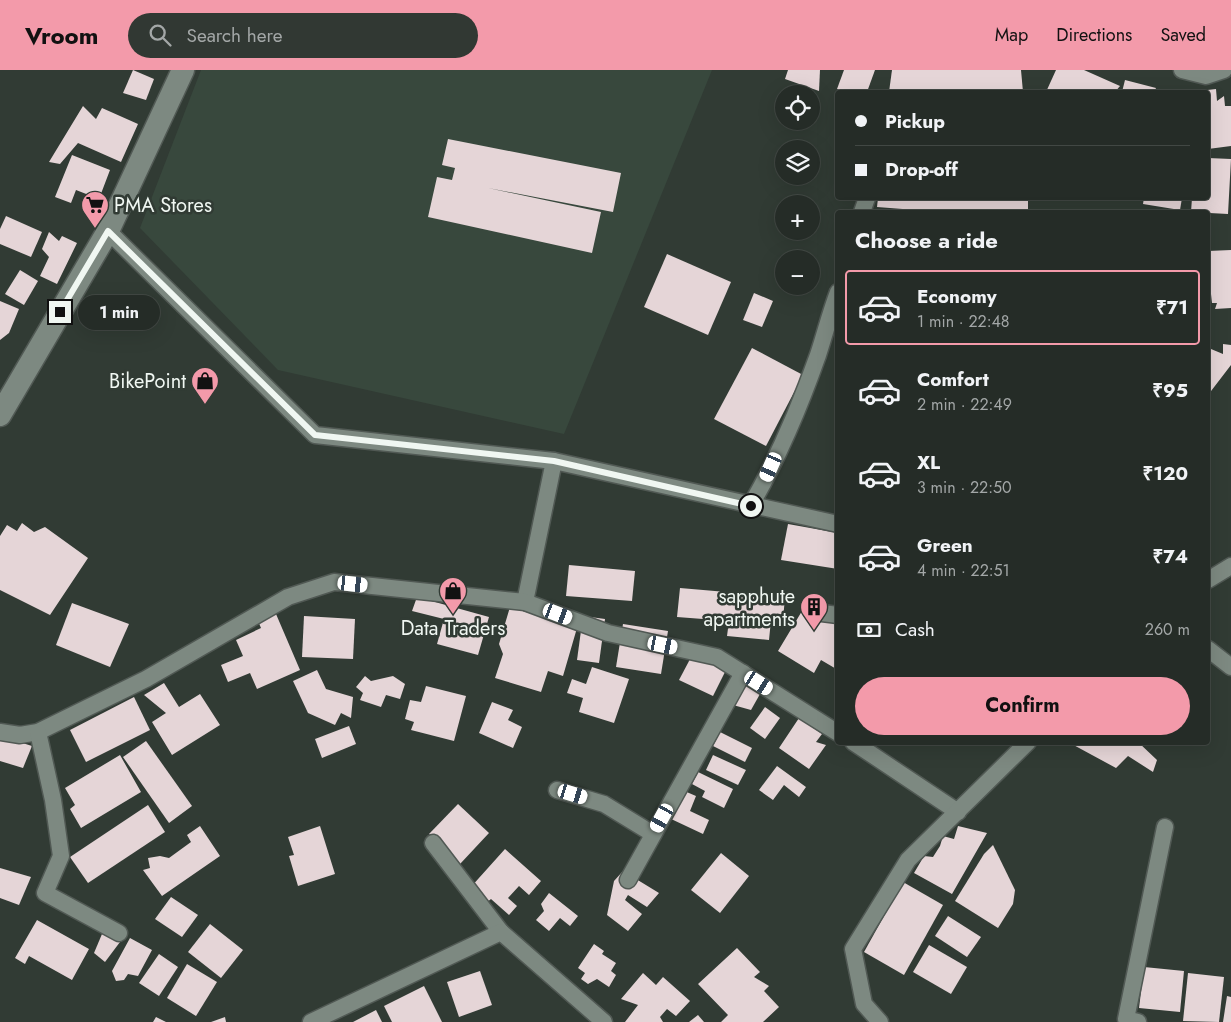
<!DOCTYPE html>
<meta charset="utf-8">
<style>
body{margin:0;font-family:Jost,sans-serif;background:#313833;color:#f1f3f6;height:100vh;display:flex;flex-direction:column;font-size:19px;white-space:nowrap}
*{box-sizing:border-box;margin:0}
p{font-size:16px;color:#a3a7a7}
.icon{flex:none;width:28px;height:28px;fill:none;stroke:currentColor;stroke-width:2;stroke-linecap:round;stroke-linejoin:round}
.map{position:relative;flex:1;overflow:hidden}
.sheet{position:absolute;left:835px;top:140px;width:375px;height:535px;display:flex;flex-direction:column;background:#252c27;border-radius:5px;box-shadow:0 5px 20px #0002,0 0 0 1px #424844}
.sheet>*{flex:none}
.top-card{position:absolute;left:835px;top:20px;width:375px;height:110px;border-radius:5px;box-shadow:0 5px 20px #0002,0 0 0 1px #424844;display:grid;align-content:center;height:110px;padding:0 20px;background:#252c27}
.buttons{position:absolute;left:775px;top:15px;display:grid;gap:10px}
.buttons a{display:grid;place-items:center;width:45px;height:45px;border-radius:50%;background:#252c27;box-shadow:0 5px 20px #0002,0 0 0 1px #424844;font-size:25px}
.end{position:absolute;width:22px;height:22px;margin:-11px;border:6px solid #f0f7f2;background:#111;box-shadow:0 0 0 2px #111}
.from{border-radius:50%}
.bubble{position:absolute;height:35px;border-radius:18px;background:#252c27;box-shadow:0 5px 20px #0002,0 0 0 1px #424844;font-size:16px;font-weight:700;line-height:35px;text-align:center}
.car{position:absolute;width:15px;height:30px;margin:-15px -8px;border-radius:6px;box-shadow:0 0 4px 1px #0007;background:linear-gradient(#fff 24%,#345 0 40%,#fff 0 76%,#345 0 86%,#fff 0)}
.top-card b{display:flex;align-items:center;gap:18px;height:48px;font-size:19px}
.top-card b+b{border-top:1px solid #424844}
.top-card i{width:12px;height:12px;background:#f1f3f6}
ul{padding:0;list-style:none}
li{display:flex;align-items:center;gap:15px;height:75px;margin:0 10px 8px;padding:0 10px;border:2px solid transparent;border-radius:5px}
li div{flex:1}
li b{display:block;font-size:19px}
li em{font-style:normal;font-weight:700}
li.on{border-color:#f39aaa}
li>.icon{width:45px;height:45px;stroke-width:1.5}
h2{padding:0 20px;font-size:22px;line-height:60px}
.pay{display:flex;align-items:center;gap:12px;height:55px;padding:0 20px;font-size:19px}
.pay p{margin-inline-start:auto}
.action{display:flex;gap:10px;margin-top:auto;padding:10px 20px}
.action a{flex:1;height:58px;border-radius:30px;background:#f39aaa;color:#111;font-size:20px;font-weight:700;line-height:58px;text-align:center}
header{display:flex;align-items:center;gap:30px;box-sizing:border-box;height:70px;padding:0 25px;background:#f39aaa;color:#111}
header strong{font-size:24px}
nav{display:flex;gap:28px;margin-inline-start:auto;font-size:18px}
.search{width:350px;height:45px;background:#313833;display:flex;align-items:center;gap:12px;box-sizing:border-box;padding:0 18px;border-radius:28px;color:#a3a7a7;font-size:19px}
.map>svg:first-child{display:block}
.built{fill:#38483d}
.building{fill:#e5d5d7}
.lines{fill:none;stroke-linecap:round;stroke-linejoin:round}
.minor-casing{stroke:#515954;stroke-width:19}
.secondary-casing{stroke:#515954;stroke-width:25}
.minor{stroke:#7d8981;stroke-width:16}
.secondary{stroke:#7d8981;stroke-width:22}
.route{stroke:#f0f7f2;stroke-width:6}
.labels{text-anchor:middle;stroke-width:5;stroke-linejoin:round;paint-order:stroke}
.poi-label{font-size:20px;fill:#f0f7f2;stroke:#313b34;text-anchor:end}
</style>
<header>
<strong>Vroom</strong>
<div class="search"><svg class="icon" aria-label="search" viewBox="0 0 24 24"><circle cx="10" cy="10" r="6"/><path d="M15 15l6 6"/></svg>Search here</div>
<nav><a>Map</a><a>Directions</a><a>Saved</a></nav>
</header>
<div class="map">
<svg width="1231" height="952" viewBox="0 0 1231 952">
<rect width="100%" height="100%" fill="#313b34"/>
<path class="built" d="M201,0H712L564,364L278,300L140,158Z"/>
<g class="building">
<path d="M133,0L154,9L146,30L123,23Z"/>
<path d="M788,0H820L819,21L785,9Z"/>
<path d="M844,0H875L867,22H847L837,19Z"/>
<path d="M892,0H1021L1023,22H889Z"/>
<path d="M1056,0H1084L1120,16L1115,22H1046Z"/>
<path d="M1125,10L1156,18L1154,22H1122Z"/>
<path d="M1216,19L1217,31L1224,26L1225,36H1231V76L1208,79V22L1199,21Z"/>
<path d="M83,36L96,49L102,38L138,54L121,92L78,73L60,94L49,92Z"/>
<path d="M448,69L621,103L613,142L488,118L601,142L592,183L428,147L437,107L452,110L455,98L442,95Z"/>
<path d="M72,85L110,100L99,129L76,120L71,133L55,127Z"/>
<path d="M1208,88L1231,89L1228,144L1191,142L1192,128H1208Z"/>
<path d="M878,128H1028V142H941L877,137Z"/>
<path d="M1118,128H1131L1130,131Z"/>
<path d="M1144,128H1182L1180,140L1143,134Z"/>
<path d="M6,146L42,162L31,187L0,174V159Z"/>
<path d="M49,162L59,171L62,166L77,173L57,214L40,206L49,187L42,179Z"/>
<path d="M1231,180V238L1215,239L1217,233H1212L1211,224H1208V181Z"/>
<path d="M667,184L731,212L708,265L644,237Z"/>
<path d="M20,200L38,211L24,235L5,224Z"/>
<path d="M754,223L773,231L762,257L743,250Z"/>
<path d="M0,231L19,239L9,263L0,270Z"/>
<path d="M1223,274L1231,275V295L1208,325V283L1211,279L1223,284Z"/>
<path d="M752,278L803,305L766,376L714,349Z"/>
<path d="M22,453L34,462L45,457L88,488L50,545L0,520V466L7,455L17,461Z"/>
<path d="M788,454L838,463V499L781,490Z"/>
<path d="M569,495L635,501L632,531L566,526Z"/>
<path d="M680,518L785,527L783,550H771L769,570L727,566L729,551L677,547Z"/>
<path d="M811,526L838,542V600L821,590L814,603L778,581Z"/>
<path d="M417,527L489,547L478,585L437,574L444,549L412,541Z"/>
<path d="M72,533L129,554L110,597L56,575Z"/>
<path d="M510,537L577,558L563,606L548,601L541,622L495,608L503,584L499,574Z"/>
<path d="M276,544L300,600L257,619L250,603L228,612L221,595L243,586L236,570L261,558L258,551Z"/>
<path d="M304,546L355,549L353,589L302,587Z"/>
<path d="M583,546L605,549L599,593L577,590Z"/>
<path d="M623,554L668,561L661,604L616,597Z"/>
<path d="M698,574L731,590L713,626L679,610Z"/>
<path d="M592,597L629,609L614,653L579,642L583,628L567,623L572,609L586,614Z"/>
<path d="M317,600L326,619L353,627L351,648L341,643L335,655L308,643L293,611Z"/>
<path d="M365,606L371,611L393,606L405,614L400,629L386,625L381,637L360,630L363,623L356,617Z"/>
<path d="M164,613L179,637L200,624L220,655L172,685L152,652L166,643L144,625Z"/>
<path d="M746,615L760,624L751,640L733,635Z"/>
<path d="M426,616L466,626L454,671L411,660L414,652L405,649L410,630L421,632Z"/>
<path d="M134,627L150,660L86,692L70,660Z"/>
<path d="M492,632L513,640L508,650L522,657L513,678L479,663Z"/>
<path d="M765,637L780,648L765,669L750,658Z"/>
<path d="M799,648L822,664L816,672L826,675L809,699L779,678Z"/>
<path d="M349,656L356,674L322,688L315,669Z"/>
<path d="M720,662L752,678L745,692L713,676Z"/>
<path d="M0,666L32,676L23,698L0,691Z"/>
<path d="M146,671L192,736L169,753L123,687Z"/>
<path d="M1068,672H1138L1157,690L1153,702L1128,686L1116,698Z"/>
<path d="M120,685L141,722L81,758L70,739L75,735L65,718Z"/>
<path d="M713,685L746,700L738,715L706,700Z"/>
<path d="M777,696L806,717L799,727L784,715L773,730L759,720Z"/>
<path d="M698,702L733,719L724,738L702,727L705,721L692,714Z"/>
<path d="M682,720L696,726L690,741L709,750L703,764L669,748Z"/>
<path d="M458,734L489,763L460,794L429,764Z"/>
<path d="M148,735L165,762L88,813L70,787Z"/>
<path d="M200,756L220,786L162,826L143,800L150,798L148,788L160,786L169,788L191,772L187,765Z"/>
<path d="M320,756L335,804L298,816L289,786L294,785L288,767Z"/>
<path d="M958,756L987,763L952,824L914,803L924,786L933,787L940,776L943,766L954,769Z"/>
<path d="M993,775L1015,820L1013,834L998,858L955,831L984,784Z"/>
<path d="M505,779L541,811L529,825L519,816L508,828L517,836L509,845L491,829L486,833L470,818Z"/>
<path d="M721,783L749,806L720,843L691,820Z"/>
<path d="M0,798L31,807L19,835L0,828Z"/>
<path d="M623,801L659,823L647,837L628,825L625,830L642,844L628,861L607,845L614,811Z"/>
<path d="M903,812L943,835L904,905L864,882Z"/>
<path d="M549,823L578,846L570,856L560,848L549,861L536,850L544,841L541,834Z"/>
<path d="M171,827L198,845L182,867L155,849Z"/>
<path d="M948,846L981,867L967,887L935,866Z"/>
<path d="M37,850L89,879L72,910L29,886L25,894L15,888Z"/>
<path d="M210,854L243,880L221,908L188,882Z"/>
<path d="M102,864L120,872L105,892L94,883Z"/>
<path d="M130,868L152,880L138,906L128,904L124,910L116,911L112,901Z"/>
<path d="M594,874L604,881L602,884L616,893L611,901L616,905L609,917L597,909L588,914L581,909L585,903L578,898Z"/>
<path d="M929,875L967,897L951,924L913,902Z"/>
<path d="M737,878L760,902L754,907L769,916L764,921L779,937L763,952H721L728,945L698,914Z"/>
<path d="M159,884L178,897L159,926L139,913Z"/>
<path d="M187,894L217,912L196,946L167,928Z"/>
<path d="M1144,897L1184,901L1180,942L1139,938Z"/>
<path d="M480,901L492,935L459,947L447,912Z"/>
<path d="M643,903L656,915L663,907L690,931L676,946L667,939L660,947L663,952H625L638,935L621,929Z"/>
<path d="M1188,903L1224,907L1219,952L1183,951Z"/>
<path d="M424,916L442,952H392L384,936Z"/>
<path d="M1227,926L1231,927V952H1223Z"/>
<path d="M376,940L382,952H353Z"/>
<path d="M698,945L704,952H689Z"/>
<path d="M156,947L166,952H153Z"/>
<path d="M225,947L226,952H211Z"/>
</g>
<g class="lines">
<defs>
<g id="minor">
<path d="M1182,0L1206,6L1224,0"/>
<path d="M862,142L867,128"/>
<path d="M108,161L315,365L554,391L838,454"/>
<path d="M751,435C778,388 800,336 818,285C825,264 830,243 838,222"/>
<path d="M1208,510L1231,496"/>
<path d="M525,532L554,391"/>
<path d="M814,542L838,545"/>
<path d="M1208,579L1231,597"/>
<path d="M0,662L20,665L38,662L146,609L288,527L334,512L525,532L608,563L717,587L838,663"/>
<path d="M38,662L53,730L61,786L45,823L119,863"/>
<path d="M853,672L958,742"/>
<path d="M557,720L604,734L653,764"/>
<path d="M433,773L501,862"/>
<path d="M628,810L743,603"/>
<path d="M311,952L501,862L604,952"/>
<path d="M880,952L864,934L853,879L908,790L1028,672"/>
<path d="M1138,952L1126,949L1165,757"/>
</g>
<path id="secondary" d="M0,345L108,161L183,0"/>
</defs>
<use href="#minor" class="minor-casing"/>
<use href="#secondary" class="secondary-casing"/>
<use href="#minor" class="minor"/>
<use href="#secondary" class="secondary"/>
</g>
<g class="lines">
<path class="route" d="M60,242L108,161L315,365L554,391L751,436"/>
</g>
<defs>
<symbol id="supermarket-pin" viewBox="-11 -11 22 30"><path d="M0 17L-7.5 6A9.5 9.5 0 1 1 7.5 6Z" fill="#f39aaa" stroke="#313b34"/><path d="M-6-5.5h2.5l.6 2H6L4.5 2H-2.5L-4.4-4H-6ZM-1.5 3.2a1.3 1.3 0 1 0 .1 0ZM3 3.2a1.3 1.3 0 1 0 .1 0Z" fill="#111"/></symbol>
<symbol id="shop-pin" viewBox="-11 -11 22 30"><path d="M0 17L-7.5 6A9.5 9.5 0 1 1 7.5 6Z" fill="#f39aaa" stroke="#313b34"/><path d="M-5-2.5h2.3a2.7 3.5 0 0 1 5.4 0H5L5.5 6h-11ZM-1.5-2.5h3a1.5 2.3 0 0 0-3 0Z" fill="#111"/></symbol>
<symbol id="building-pin" viewBox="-11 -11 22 30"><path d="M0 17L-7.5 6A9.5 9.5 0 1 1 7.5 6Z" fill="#f39aaa" stroke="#313b34"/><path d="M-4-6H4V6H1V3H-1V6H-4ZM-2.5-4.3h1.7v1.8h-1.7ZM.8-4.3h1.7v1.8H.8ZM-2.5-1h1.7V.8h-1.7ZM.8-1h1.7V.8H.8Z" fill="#111"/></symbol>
</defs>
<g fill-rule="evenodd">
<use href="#supermarket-pin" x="79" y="119" width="32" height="43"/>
<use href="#shop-pin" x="189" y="295" width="32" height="43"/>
<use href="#shop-pin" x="437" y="505" width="32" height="43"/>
<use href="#building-pin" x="798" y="521" width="32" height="43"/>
</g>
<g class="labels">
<g class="poi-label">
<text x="114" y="142" text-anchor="start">PMA Stores</text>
<text x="186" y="318">BikePoint</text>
<text x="795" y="533">sapphute<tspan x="795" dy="23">apartments</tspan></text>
<text x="453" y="565" text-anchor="middle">Data Traders</text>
</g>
</g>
</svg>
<div class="buttons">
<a><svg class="icon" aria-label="locate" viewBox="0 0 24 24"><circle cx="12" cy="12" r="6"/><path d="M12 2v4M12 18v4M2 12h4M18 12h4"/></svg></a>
<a><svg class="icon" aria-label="layers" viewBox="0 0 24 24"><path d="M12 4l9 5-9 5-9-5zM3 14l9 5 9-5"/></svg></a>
<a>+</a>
<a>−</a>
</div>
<i class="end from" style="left:751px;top:436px"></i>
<i class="end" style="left:60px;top:242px"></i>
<div class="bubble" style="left:78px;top:225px;width:82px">1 min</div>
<i class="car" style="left:771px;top:397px;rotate:204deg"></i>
<i class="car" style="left:353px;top:514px;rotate:96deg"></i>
<i class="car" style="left:558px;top:544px;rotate:111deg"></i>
<i class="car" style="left:663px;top:575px;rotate:102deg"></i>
<i class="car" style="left:759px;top:613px;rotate:122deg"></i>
<i class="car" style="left:573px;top:724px;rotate:107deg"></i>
<i class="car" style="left:662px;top:748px;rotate:209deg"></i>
<div class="top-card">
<b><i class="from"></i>Pickup</b>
<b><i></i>Drop-off</b>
</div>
<section class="sheet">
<h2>Choose a ride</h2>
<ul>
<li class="on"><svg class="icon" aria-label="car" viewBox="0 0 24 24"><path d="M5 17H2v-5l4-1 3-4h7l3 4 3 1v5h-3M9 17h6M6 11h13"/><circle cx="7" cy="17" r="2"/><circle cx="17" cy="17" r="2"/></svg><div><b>Economy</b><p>1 min · 22:48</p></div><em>₹71</em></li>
<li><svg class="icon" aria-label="car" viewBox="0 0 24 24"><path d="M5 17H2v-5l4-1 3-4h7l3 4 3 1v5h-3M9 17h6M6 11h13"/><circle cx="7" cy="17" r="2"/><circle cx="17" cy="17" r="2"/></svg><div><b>Comfort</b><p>2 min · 22:49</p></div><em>₹95</em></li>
<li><svg class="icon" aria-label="car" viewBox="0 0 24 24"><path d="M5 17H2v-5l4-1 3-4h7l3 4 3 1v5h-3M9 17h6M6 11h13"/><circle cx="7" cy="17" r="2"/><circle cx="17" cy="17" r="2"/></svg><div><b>XL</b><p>3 min · 22:50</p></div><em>₹120</em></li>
<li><svg class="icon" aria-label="car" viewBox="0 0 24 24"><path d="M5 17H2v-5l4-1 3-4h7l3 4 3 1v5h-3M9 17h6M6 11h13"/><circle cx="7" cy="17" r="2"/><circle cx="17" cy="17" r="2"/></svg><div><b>Green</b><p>4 min · 22:51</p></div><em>₹74</em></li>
</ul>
<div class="pay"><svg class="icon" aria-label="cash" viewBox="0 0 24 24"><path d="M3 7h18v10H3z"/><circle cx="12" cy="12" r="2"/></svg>Cash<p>260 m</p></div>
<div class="action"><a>Confirm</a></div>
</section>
</div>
